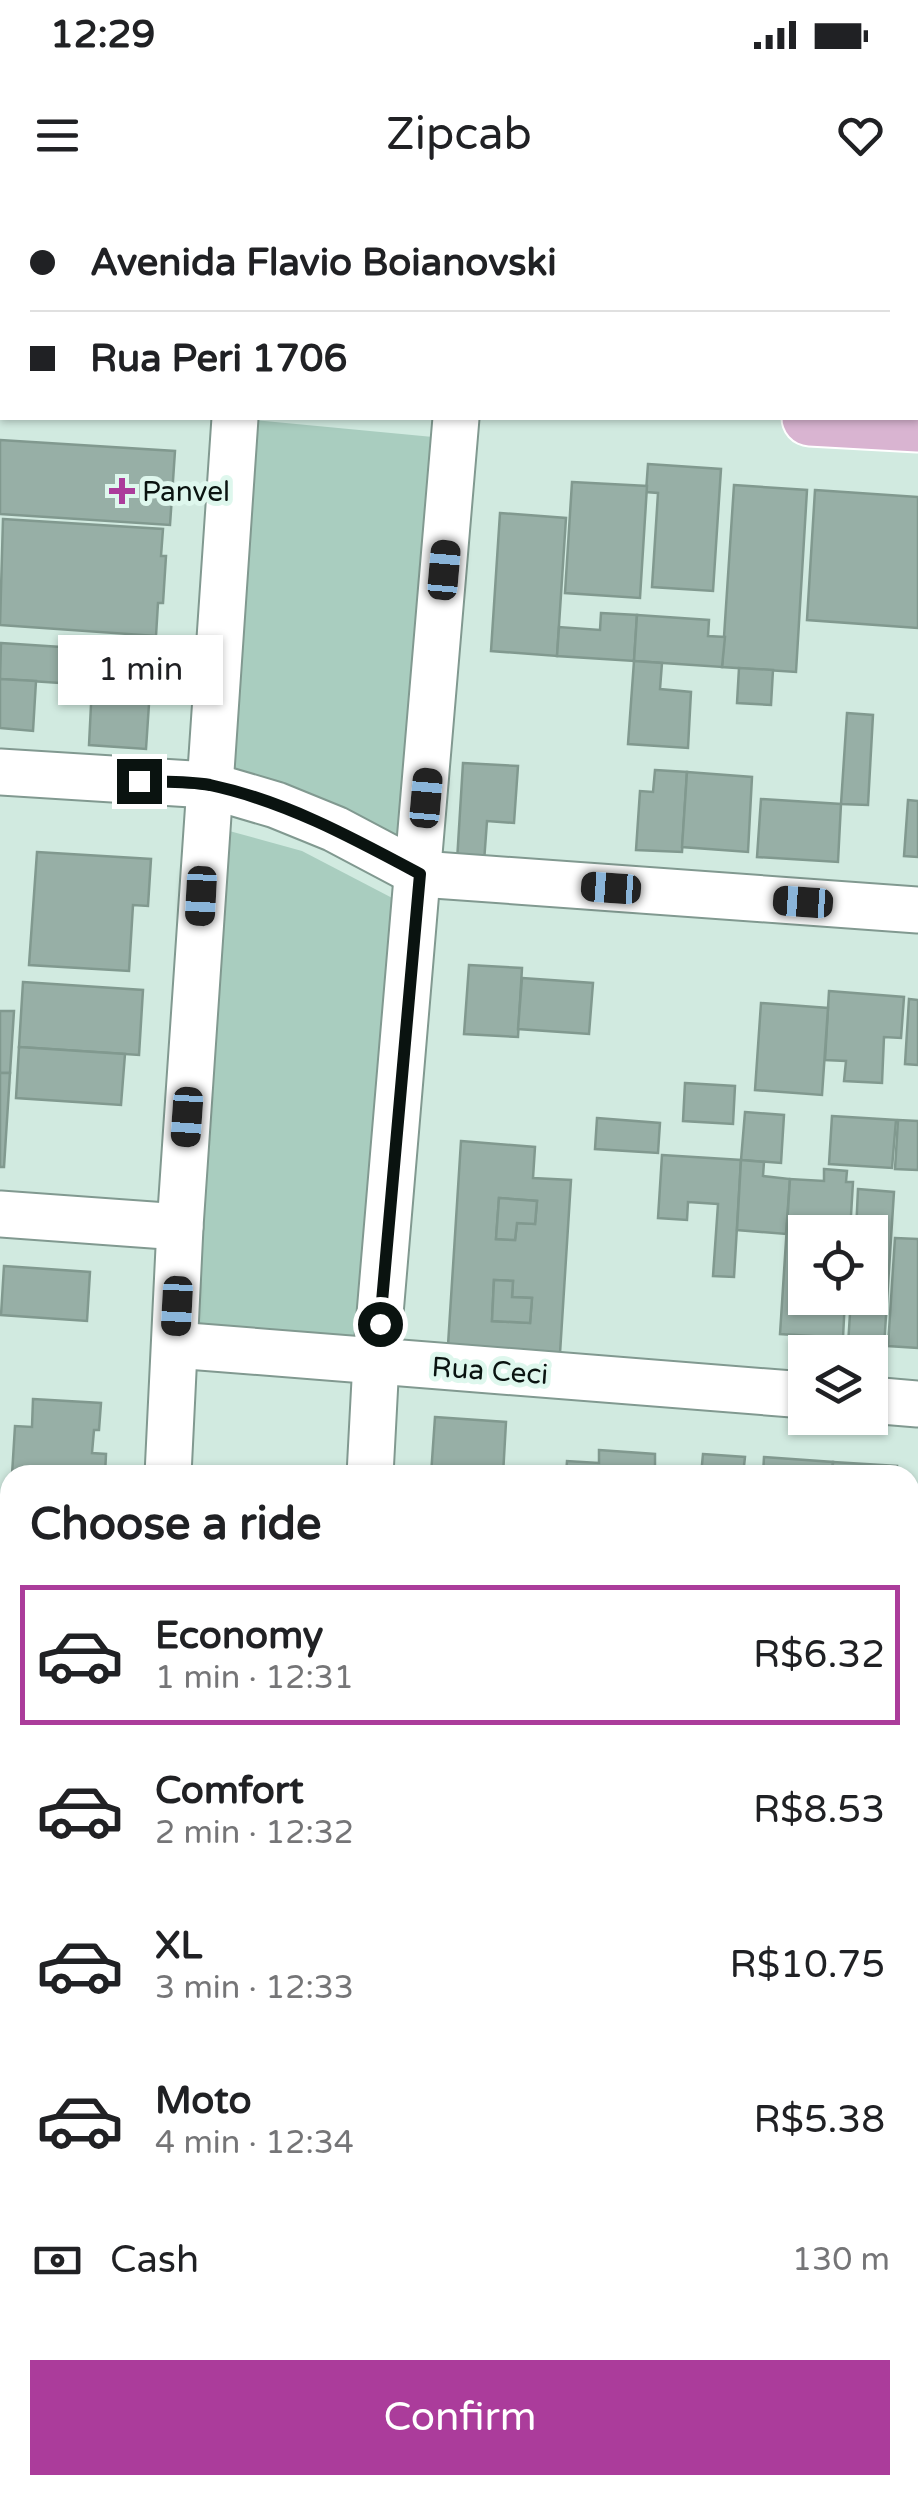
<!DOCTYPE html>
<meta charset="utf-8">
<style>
body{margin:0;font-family:"Varela Round",sans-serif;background:#f6f6f6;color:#202124;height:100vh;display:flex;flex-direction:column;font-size:38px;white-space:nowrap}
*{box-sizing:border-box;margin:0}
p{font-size:32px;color:#757577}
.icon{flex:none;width:55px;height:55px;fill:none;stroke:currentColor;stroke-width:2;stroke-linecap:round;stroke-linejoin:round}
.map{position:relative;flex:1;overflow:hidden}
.details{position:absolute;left:0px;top:1265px;width:920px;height:1030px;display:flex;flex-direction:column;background:#fff;border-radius:30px 30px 0 0;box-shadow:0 2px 8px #0004}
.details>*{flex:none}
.guide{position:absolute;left:0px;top:0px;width:920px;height:220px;box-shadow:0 2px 8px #0004;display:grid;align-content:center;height:220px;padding:0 30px;background:#fff}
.fabs{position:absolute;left:788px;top:1015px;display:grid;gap:20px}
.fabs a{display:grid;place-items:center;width:100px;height:100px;border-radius:0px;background:#fff;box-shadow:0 2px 8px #0004;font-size:50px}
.end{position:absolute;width:45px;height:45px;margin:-22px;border:12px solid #0a1310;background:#fff;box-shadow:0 0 0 5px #fff}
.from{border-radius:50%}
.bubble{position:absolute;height:70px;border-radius:0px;background:#fff;box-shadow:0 2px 8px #0004;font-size:32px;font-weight:600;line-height:70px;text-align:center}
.car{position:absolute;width:30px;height:60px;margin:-30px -15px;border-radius:12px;box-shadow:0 0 8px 2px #0007;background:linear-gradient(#222 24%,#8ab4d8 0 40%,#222 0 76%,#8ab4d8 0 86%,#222 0)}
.guide b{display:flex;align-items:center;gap:35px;height:95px;font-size:38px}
.guide b+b{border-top:2px solid #e0e0e0}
.guide i{width:25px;height:25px;background:#202124}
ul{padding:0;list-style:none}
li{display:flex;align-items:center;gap:30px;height:140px;margin:0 20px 15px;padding:0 10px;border:5px solid transparent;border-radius:0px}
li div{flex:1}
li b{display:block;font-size:38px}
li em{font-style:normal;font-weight:600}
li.current{border-color:#ab3c9b}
li>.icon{width:90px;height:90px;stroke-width:1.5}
h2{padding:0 30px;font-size:45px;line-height:120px}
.pay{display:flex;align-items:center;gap:25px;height:110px;padding:0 30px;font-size:38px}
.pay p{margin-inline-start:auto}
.primary-button{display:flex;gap:20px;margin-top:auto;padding:20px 30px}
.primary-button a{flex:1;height:115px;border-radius:0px;background:#ab3c9b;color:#fff;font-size:40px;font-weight:600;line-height:115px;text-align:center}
.status{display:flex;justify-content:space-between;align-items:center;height:70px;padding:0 50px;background:#fff;direction:ltr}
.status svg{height:28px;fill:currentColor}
header{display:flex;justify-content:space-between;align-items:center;height:130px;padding:0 30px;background:#fff;font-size:45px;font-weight:600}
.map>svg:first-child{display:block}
.green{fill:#a9cdbf}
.building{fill:#97afa6;stroke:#81998f;stroke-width:2.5;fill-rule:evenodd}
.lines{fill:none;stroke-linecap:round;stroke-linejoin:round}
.minor-casing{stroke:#819990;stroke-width:49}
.major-casing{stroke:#fff;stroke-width:59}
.minor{stroke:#fff;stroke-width:45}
.major{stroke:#d9b4d1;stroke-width:55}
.route{stroke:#0a1310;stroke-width:12}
.poi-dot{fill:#ab3c9b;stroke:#def7ed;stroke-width:4}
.labels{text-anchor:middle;stroke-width:10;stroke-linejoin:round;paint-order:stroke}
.poi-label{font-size:28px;fill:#0a1310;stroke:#def7ed;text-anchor:start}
.street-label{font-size:28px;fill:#0a1310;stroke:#def7ed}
</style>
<div class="status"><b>12:29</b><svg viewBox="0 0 49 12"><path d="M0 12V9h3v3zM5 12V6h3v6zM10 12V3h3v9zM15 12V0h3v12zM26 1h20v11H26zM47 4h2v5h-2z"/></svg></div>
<header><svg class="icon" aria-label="menu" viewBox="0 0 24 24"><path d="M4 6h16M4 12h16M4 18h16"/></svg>Zipcab<svg class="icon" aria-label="heart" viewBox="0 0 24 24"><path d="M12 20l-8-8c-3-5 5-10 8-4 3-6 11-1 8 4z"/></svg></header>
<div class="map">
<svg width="918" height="2295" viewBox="0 0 918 2295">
<rect width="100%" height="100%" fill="#d1eae0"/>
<g class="green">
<path d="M253,220L433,237L404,654L225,587Z"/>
<path d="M222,629L302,651L398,701L371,1152L192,1136Z"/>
</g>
<g class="building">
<path d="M43,0H198L43,2Z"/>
<path d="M0,240L175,251L170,325L0,314Z"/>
<path d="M648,264L721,269L713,391L652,387L658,293L646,292Z"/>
<path d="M572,282L647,286L640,398L565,393Z"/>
<path d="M734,285L807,290L796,472L722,467Z"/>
<path d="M815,290L918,297V428L807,420Z"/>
<path d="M500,313L566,318L557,456L491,451Z"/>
<path d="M3,319L163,329L161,356H166L163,403H158L156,436L0,425Z"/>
<path d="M601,413L637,415L634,461L557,456L559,427L600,430Z"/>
<path d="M637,415L709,420L708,436L725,437L722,467L634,461Z"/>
<path d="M1,443L152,453L150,489L0,479Z"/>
<path d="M634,461L662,463L660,489L691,492L688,548L628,544Z"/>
<path d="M739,468L773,470L771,505L737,503Z"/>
<path d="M0,479L36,481L33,531L0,528Z"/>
<path d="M92,485L150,489L146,549L89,545Z"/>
<path d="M847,513L873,515L868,605L841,604Z"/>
<path d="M463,563L518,566L514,623L487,621L484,662L457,661Z"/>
<path d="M655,570L687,572L682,652L636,650L640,591L653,592Z"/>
<path d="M687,572L752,577L748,652L682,647Z"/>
<path d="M761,599L841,604L838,662L757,657Z"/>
<path d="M908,600L918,601V657L904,656Z"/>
<path d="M37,652L151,659L148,706L133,705L129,771L29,765Z"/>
<path d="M469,765L522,768L518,837L464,834Z"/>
<path d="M522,778L593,783L589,834L518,829Z"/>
<path d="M23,782L143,790L139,855L19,847Z"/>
<path d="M829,791L904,797L901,838L884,837L882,883L844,881L846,861L825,860Z"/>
<path d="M909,799L918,800V865L905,864Z"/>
<path d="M761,803L828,808L822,895L755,890Z"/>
<path d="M0,811H14L10,873H0Z"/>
<path d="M19,847L125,854L121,905L16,898Z"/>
<path d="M0,873H10L4,967H0Z"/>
<path d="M685,883L735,886L733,924L683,921Z"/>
<path d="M745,912L784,915L781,963L741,960Z"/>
<path d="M832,916L896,920L892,968L829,964Z"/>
<path d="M597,918L660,923L658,953L595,949Z"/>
<path d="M898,920L918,921V970L895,969Z"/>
<path d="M461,941L535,947L533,978L571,980L559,1169L447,1161ZM499,998L537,1001L535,1024L517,1023L515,1040L496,1039ZM494,1080L513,1081L512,1097L532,1098L530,1123L492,1121Z"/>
<path d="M662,955L741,960L734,1077L713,1076L718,1004L688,1002L687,1020L658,1018Z"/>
<path d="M741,960L764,962L763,976L790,979L786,1034L737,1030Z"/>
<path d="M824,969L847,971L846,982H853L850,1032H805V1098H845L843,1138L780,1134L790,979L824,981Z"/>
<path d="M858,989L894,992L884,1147L848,1145L851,1098H870V1032H856Z"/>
<path d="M499,998L537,1001L535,1024L517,1023L515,1040L496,1039Z"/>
<path d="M895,1038L918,1039V1148L888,1146Z"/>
<path d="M4,1066L90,1072L87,1121L1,1115Z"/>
<path d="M494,1080L513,1081L512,1097L532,1098L530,1123L492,1121Z"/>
<path d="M33,1199L101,1203L99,1230H94L92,1253L106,1254L105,1275H12L15,1226L32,1227Z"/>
<path d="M435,1217L506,1222L503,1275H431Z"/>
<path d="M599,1250L655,1254V1267L702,1270L701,1275H566L567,1261L599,1263Z"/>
<path d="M703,1254L745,1257L743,1275H701Z"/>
<path d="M764,1257L833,1262L832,1275H763Z"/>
<path d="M833,1262L897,1266L896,1275H832Z"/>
<path d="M0,1321L10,1322V1386H0Z"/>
<path d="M910,1415H918V1593L910,1592Z"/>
<path d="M0,1483H10V1542L0,1541Z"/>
<path d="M0,1541L10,1542V1604L0,1603Z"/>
<path d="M910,1592L918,1593V1643H910Z"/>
<path d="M0,1603L10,1604V1699L0,1698Z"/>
<path d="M6,1734H10V1809L1,1808Z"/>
<path d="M0,1917L10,1918V1952L0,1951Z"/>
<path d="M0,1951L10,1952V2009H5V2018H0Z"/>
<path d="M910,1958H918L916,2038H910Z"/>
<path d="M915,2042H918V2109L910,2108Z"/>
<path d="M0,2094H10V2155L0,2154Z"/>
<path d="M0,2250L10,2251V2285H50L49,2295H0Z"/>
</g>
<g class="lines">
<defs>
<g id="minor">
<path d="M0,572L208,585L276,605L335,629L420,674L918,710"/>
<path d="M0,1014L180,1027"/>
<path d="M175,1145L805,1195"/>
<path d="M870,1200L918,1204"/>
<path d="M168,1275L180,1027L235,218"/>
<path d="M370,1275L376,1161L456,218"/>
<path d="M0,1427H10"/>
<path d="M910,1801L918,1802"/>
<path d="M0,1835L10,1836"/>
<path d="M0,2210H10"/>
<path d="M910,2257H918"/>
<path d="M95,2295L96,2285"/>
<path d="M305,2295L306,2285"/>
</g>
<g id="major">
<path d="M247,2V0"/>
<path d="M473,2V0"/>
<path d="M0,80L2,81"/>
<path d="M0,163H2"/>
<path d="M810,218L918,224"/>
</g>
</defs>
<use href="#minor" class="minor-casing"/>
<use href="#major" class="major-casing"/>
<use href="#minor" class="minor"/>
<use href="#major" class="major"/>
</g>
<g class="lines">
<path class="route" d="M139,581C162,582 187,581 210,585C285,601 353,638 420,674L380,1124"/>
</g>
<path class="poi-dot" d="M117 276h10v10h10v10h-10v10h-10v-10h-10v-10h10z"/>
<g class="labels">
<g class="poi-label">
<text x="142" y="301">Panvel</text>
</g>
<g class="street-label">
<text transform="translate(490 1170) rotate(4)" y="10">Rua Ceci</text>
</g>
</g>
</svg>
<div class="fabs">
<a><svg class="icon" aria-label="locate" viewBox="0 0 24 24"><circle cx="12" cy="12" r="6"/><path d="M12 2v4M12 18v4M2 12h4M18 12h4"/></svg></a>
<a><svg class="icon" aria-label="layers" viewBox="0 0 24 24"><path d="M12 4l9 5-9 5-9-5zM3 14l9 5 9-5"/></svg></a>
</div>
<i class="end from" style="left:380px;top:1124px"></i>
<i class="end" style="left:139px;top:581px"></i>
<div class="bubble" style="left:58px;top:435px;width:165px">1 min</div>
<i class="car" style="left:444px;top:370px;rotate:5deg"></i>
<i class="car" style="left:426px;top:598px;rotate:5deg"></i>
<i class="car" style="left:611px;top:688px;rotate:274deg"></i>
<i class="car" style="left:201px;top:696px;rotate:183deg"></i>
<i class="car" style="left:803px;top:702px;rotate:274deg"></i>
<i class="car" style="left:187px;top:917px;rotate:184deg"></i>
<i class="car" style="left:177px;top:1106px;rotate:183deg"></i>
<div class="guide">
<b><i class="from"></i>Avenida Flavio Boianovski</b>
<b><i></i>Rua Peri 1706</b>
</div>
<section class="details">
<h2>Choose a ride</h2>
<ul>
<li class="current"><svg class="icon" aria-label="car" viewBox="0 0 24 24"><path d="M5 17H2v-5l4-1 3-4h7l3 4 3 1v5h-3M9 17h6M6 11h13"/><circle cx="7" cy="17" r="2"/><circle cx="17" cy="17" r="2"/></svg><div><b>Economy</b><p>1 min · 12:31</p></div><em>R$6.32</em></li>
<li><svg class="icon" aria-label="car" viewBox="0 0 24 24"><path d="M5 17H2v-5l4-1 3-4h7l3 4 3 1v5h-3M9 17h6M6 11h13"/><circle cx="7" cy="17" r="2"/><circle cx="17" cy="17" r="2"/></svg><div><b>Comfort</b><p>2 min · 12:32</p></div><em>R$8.53</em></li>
<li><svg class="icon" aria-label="car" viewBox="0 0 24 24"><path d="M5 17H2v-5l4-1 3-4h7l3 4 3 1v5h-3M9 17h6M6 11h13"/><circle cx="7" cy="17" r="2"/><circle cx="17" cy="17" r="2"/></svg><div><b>XL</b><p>3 min · 12:33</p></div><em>R$10.75</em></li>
<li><svg class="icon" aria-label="car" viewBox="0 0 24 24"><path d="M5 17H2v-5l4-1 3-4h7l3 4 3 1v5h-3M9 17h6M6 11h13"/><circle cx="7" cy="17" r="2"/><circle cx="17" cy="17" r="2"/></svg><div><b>Moto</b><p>4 min · 12:34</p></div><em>R$5.38</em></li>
</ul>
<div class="pay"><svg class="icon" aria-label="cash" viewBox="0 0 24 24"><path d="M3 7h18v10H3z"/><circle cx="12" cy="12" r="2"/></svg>Cash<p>130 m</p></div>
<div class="primary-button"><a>Confirm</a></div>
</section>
</div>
